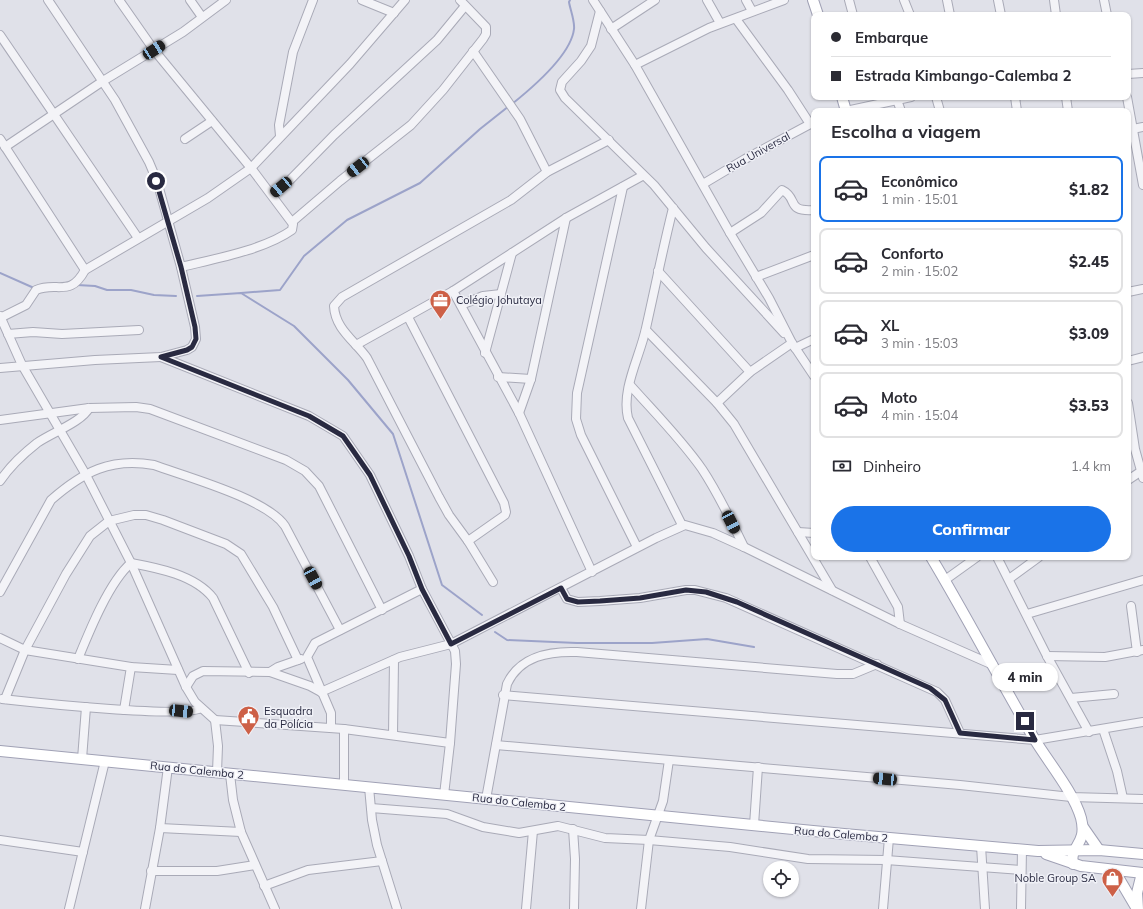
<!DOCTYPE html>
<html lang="pt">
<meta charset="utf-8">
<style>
body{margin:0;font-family:Mulish,sans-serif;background:#f7f7f7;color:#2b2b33;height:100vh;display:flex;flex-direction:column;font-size:15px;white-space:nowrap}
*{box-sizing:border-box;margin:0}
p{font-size:13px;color:#7c7c81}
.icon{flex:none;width:22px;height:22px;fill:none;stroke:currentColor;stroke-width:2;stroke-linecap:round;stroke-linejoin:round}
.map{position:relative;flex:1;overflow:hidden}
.sheet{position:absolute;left:811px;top:108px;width:320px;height:452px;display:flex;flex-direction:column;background:#fff;border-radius:8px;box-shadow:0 1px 3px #0004}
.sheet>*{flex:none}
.guide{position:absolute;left:811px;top:12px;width:320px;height:88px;border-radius:8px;box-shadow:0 1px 3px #0004;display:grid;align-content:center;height:88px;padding:0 20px;background:#fff}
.tools{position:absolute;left:763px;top:861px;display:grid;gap:8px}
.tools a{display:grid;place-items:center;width:36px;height:36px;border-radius:50%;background:#fff;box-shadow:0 1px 3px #0004;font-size:20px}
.end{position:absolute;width:18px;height:18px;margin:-9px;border:5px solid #292a41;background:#fff;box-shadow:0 0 0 2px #fff}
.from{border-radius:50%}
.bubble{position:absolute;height:28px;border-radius:14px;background:#fff;box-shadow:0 1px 3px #0004;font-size:13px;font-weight:800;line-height:28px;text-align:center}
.car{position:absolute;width:12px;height:24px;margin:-12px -6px;border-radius:5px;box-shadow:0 0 3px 1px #0007;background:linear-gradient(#222 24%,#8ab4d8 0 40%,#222 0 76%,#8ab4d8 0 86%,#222 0)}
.guide b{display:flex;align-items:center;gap:14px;height:38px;font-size:15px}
.guide b+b{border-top:1px solid #e1e1e2}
.guide i{width:10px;height:10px;background:#2b2b33}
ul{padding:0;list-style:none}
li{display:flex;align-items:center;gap:12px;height:66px;margin:0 8px 6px;padding:0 12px;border:2px solid #e1e1e2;border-radius:8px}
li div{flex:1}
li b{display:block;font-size:15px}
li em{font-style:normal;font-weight:800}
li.active{border-color:#1a73e8}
li>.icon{width:36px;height:36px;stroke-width:1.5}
h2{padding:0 20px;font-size:18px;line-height:48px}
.pay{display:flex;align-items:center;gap:10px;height:44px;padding:0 20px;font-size:15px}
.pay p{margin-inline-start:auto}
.action{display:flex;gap:8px;margin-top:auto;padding:8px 20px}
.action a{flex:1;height:46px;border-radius:24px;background:#1a73e8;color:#fff;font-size:16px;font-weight:800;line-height:46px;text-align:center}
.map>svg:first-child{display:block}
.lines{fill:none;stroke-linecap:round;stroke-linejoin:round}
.stream{stroke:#9ca3c9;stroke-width:2}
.minor-casing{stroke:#a9aab7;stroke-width:10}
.major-casing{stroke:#a0a1b5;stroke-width:12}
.minor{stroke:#f3f3f7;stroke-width:8}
.major{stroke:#fff;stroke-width:10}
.route{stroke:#292a41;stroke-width:5}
.labels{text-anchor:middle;stroke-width:3;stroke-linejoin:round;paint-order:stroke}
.street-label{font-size:11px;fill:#292a41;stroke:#f0f1f7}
.poi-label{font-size:11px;fill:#292a41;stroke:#f0f1f7;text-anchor:start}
</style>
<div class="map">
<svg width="1143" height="909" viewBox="0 0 1143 909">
<rect width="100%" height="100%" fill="#e0e1e9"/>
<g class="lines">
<g class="stream">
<path d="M512,104C532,88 571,55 574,29C575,21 570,9 569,2L570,0"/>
<path d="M0,273L34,288"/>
<path d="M77,285L95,286L107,290H131L154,295L176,296"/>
<path d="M241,293L280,290L304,256L347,220L420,183L480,129L509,106"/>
<path d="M197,296L241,293L294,326L348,380L393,434L442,585L482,615"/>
<path d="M495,632L507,640L577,643H652L707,639L754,647"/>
</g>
<defs>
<g id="minor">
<path d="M119,0L154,50L251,168L293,224L292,230C264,250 214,259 181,267"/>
<path d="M190,0L202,17"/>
<path d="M362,0L394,13"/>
<path d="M593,0L635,65L730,233L769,298L792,343L814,376"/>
<path d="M707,0L720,23"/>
<path d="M746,0L752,11"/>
<path d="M849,0L853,15"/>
<path d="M904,0L910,15"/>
<path d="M947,0L950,15"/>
<path d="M998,0L1001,15"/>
<path d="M1054,0L1056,15"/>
<path d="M1104,0L1107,15"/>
<path d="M600,11L591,46L581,61L562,82L560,90L565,98L654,185L706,248L784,333"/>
<path d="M736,19L788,90L810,124"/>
<path d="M611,29L655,0"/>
<path d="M0,35L138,238"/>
<path d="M473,51L520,119L547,172"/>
<path d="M635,65L709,28L784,0"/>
<path d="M1128,74L1143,73"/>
<path d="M936,97L940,111"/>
<path d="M1015,97L1017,111"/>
<path d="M1066,97L1068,111"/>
<path d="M1127,97L1143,185"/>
<path d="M897,100L901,111"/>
<path d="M846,111L911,97"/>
<path d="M1128,130L1143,127"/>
<path d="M280,136L279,125L293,52L313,0"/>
<path d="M0,139L85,270"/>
<path d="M185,139L212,121"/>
<path d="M5,147L103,81L183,32L226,0"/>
<path d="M703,184L745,159L814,122"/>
<path d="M623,187L577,393L576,419L581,435L637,547"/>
<path d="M272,195L290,180L334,135L437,40L465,6"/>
<path d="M673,208C663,248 655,288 646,328C640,357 621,389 628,418L682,525"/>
<path d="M292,222L340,181L411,125L443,90L483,39L486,34V27L460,0"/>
<path d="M730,233L761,213L782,190C799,198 785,212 814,210"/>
<path d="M658,271L750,372"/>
<path d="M756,277L814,255"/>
<path d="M453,291L519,413L592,572"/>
<path d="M1128,292L1143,289"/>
<path d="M461,305L483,296L501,294"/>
<path d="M0,316L22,365L86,475L131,563L186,687L195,702L215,720L218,746L217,772"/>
<path d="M408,317L504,503L506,512L505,515L468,541L493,582"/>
<path d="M0,318L26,305L36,290C57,281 70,298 85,270L208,198L251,168L350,64L405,0"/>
<path d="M646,330L717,403L734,424L832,590"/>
<path d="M8,334L33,332L62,334L139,330"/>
<path d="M356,345L453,291L566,218L642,176"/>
<path d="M795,348L814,339"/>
<path d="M485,353L512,253"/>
<path d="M161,357L309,416L343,436L370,475L409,556L422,589L455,651L456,664L450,743L444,795"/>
<path d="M1128,361L1143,357"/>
<path d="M0,368L95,360L161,357L187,350L192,347L196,339L195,327L181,267L157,181L149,162L115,100L48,0"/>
<path d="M498,377L531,379"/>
<path d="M630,385C654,412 681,439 702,469C718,493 731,520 744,547"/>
<path d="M717,403L750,372L792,343"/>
<path d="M1128,403L1135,449L1143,478"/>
<path d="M519,413L531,379L566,218"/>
<path d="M0,420L89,408L136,407L150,409L286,460L305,471L319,486L382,610"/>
<path d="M1128,480L1143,470"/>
<path d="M0,481C10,466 23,454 37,443C51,433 82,422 89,408"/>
<path d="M798,532L814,533"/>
<path d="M468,541L449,515L439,497L367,358C355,341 335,329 334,306L342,297L511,200L547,172L609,140"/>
<path d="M870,557L898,607L900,624"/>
<path d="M997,557L1047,656L1089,732"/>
<path d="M1009,579L1039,557"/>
<path d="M945,580L977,557"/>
<path d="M561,588L567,599L578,602L600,601L640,598L686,590H695L726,598L937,692L945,700L960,733"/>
<path d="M0,592L51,500C83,472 111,457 154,465C187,477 267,499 285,526L340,630"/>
<path d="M1131,606L1137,652"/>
<path d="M1027,614L1143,580"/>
<path d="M0,638L25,650L131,667L178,670"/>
<path d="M1047,656L1105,657L1143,650"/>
<path d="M78,659C89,632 109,582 131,563C158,568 195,575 213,598L249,673"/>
<path d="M270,672L310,686L321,692"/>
<path d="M186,687L193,676L203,671L270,672L278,667L301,659"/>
<path d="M321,692L400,657L451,644L656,538L685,525L713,533L744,547L900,624L993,665"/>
<path d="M503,695L1035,740L1143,722"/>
<path d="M1071,698L1114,694"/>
<path d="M2,699C29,702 188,719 201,708"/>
<path d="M5,699L25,650L66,574L90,536L109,521L134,515H146L163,520L226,544L241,554L273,607L298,660"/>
<path d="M124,710L131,667"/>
<path d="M215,720L344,729L450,743"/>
<path d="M331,728V713L307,657L315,643L422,589"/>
<path d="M1103,729L1117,771L1123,798"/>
<path d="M393,735L394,660"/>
<path d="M496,745L960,785L1071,797L1143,799"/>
<path d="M82,759L86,707"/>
<path d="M230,774L233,800L241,832L275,909"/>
<path d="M344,785V729"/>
<path d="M369,787L372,820L377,845L397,909"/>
<path d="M486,799L507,684C520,656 549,651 577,652L837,674H853L877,664"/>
<path d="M371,808L447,814L483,827L519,833L558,826L605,838L649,840L730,847L808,859L886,860L1020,870"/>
<path d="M754,825L758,767"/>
<path d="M160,828L241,832"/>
<path d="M573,829L575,859L574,909"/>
<path d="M0,840L83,852"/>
<path d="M981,846L985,909"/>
<path d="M151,871H217L255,865"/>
<path d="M264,886L308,870L382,861"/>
<path d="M69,909L105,761"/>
<path d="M145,909L160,828L168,767"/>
<path d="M526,909L533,831"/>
<path d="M641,909L649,840L663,801L669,760"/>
<path d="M883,909L889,838"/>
<path d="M1021,909L1022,849"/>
</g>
<g id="major">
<path d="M813,0L818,15"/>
<path d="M842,97L846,111"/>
<path d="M931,557C967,617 999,679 1035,740C1049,763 1074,793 1081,818C1088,845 1069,845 1073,864"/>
<path d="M0,751L844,834L1038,851L1099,850L1143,854"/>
<path d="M1083,827L1099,850"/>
<path d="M1046,854L1081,866L1143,873"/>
<path d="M1114,870L1137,909"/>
<path d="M1138,909L1137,893L1142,873"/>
</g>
</defs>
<use href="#minor" class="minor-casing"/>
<use href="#major" class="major-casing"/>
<use href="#minor" class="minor"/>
<use href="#major" class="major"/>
</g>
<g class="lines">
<path class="route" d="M156,181L181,267L195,327L196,339L192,347L187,350L161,357L309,416L343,436L370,475L409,556L422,589L451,644L561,588L567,599L578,602L600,601L640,598L686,590L706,592L737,602L930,688L945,700L960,733L1035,740L1025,721"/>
</g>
<defs>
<symbol id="office-pin" viewBox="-11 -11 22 30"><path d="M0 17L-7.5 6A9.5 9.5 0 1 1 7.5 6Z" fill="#cd6047" stroke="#f0f1f7"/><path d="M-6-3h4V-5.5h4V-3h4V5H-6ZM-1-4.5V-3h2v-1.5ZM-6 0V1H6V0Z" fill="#fff"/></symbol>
<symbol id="civic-pin" viewBox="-11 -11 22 30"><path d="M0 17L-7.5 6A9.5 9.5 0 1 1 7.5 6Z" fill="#cd6047" stroke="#f0f1f7"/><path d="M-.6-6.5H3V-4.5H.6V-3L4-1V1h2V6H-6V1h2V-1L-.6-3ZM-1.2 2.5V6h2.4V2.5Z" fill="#fff"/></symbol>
<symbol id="shop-pin" viewBox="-11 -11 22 30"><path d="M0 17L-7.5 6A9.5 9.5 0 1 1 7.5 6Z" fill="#cd6047" stroke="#f0f1f7"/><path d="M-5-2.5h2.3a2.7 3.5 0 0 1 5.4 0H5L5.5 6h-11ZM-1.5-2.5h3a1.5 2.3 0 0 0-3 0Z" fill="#fff"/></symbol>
</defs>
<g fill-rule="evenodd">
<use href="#office-pin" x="428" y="288" width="25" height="34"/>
<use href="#civic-pin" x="236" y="704" width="25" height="34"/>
<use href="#shop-pin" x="1100" y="866" width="25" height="34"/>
</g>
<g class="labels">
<g class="street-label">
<text transform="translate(758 152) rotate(-29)" y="4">Rua Universal</text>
<text transform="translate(197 770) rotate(6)" y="4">Rua do Calemba 2</text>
<text transform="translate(519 802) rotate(6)" y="4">Rua do Calemba 2</text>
<text transform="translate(841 834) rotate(5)" y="4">Rua do Calemba 2</text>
</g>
<g class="poi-label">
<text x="456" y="304">Colégio Johutaya</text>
<text x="264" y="715">Esquadra<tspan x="264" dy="13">da Polícia</tspan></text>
<text x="1096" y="882" text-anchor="end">Noble Group SA</text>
</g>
</g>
</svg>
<div class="tools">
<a><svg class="icon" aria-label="locate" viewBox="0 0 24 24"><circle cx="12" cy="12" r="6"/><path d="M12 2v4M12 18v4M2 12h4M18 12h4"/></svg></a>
</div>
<i class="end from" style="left:156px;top:181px"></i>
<i class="end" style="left:1025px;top:721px"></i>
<div class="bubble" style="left:992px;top:663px;width:66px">4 min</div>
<i class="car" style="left:154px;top:50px;rotate:57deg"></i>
<i class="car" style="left:358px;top:167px;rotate:232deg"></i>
<i class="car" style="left:281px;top:187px;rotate:230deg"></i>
<i class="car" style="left:731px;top:522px;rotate:153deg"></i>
<i class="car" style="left:313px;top:578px;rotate:152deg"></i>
<i class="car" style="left:181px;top:711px;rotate:96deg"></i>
<i class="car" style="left:885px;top:779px;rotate:275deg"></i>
<div class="guide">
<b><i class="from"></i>Embarque</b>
<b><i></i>Estrada Kimbango-Calemba 2</b>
</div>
<section class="sheet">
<h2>Escolha a viagem</h2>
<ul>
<li class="active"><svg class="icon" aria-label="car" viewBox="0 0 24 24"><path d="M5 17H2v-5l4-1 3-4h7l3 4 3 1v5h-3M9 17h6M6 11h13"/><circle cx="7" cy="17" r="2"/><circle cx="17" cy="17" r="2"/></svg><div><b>Econômico</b><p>1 min · 15:01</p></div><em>$1.82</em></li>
<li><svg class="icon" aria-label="car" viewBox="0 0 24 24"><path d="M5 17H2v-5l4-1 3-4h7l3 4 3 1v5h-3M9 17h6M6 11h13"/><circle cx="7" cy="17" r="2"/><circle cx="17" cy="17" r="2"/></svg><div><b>Conforto</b><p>2 min · 15:02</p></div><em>$2.45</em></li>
<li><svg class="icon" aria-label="car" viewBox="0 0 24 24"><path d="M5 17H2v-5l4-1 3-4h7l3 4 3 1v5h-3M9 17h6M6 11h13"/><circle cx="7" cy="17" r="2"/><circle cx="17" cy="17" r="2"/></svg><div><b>XL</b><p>3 min · 15:03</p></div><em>$3.09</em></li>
<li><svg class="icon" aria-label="car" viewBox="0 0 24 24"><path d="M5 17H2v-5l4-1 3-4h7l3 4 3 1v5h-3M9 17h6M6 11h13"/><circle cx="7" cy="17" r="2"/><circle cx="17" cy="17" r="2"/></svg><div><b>Moto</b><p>4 min · 15:04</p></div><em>$3.53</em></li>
</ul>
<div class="pay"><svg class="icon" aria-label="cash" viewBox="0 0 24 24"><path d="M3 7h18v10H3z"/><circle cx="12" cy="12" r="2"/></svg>Dinheiro<p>1.4 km</p></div>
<div class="action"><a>Confirmar</a></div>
</section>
</div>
